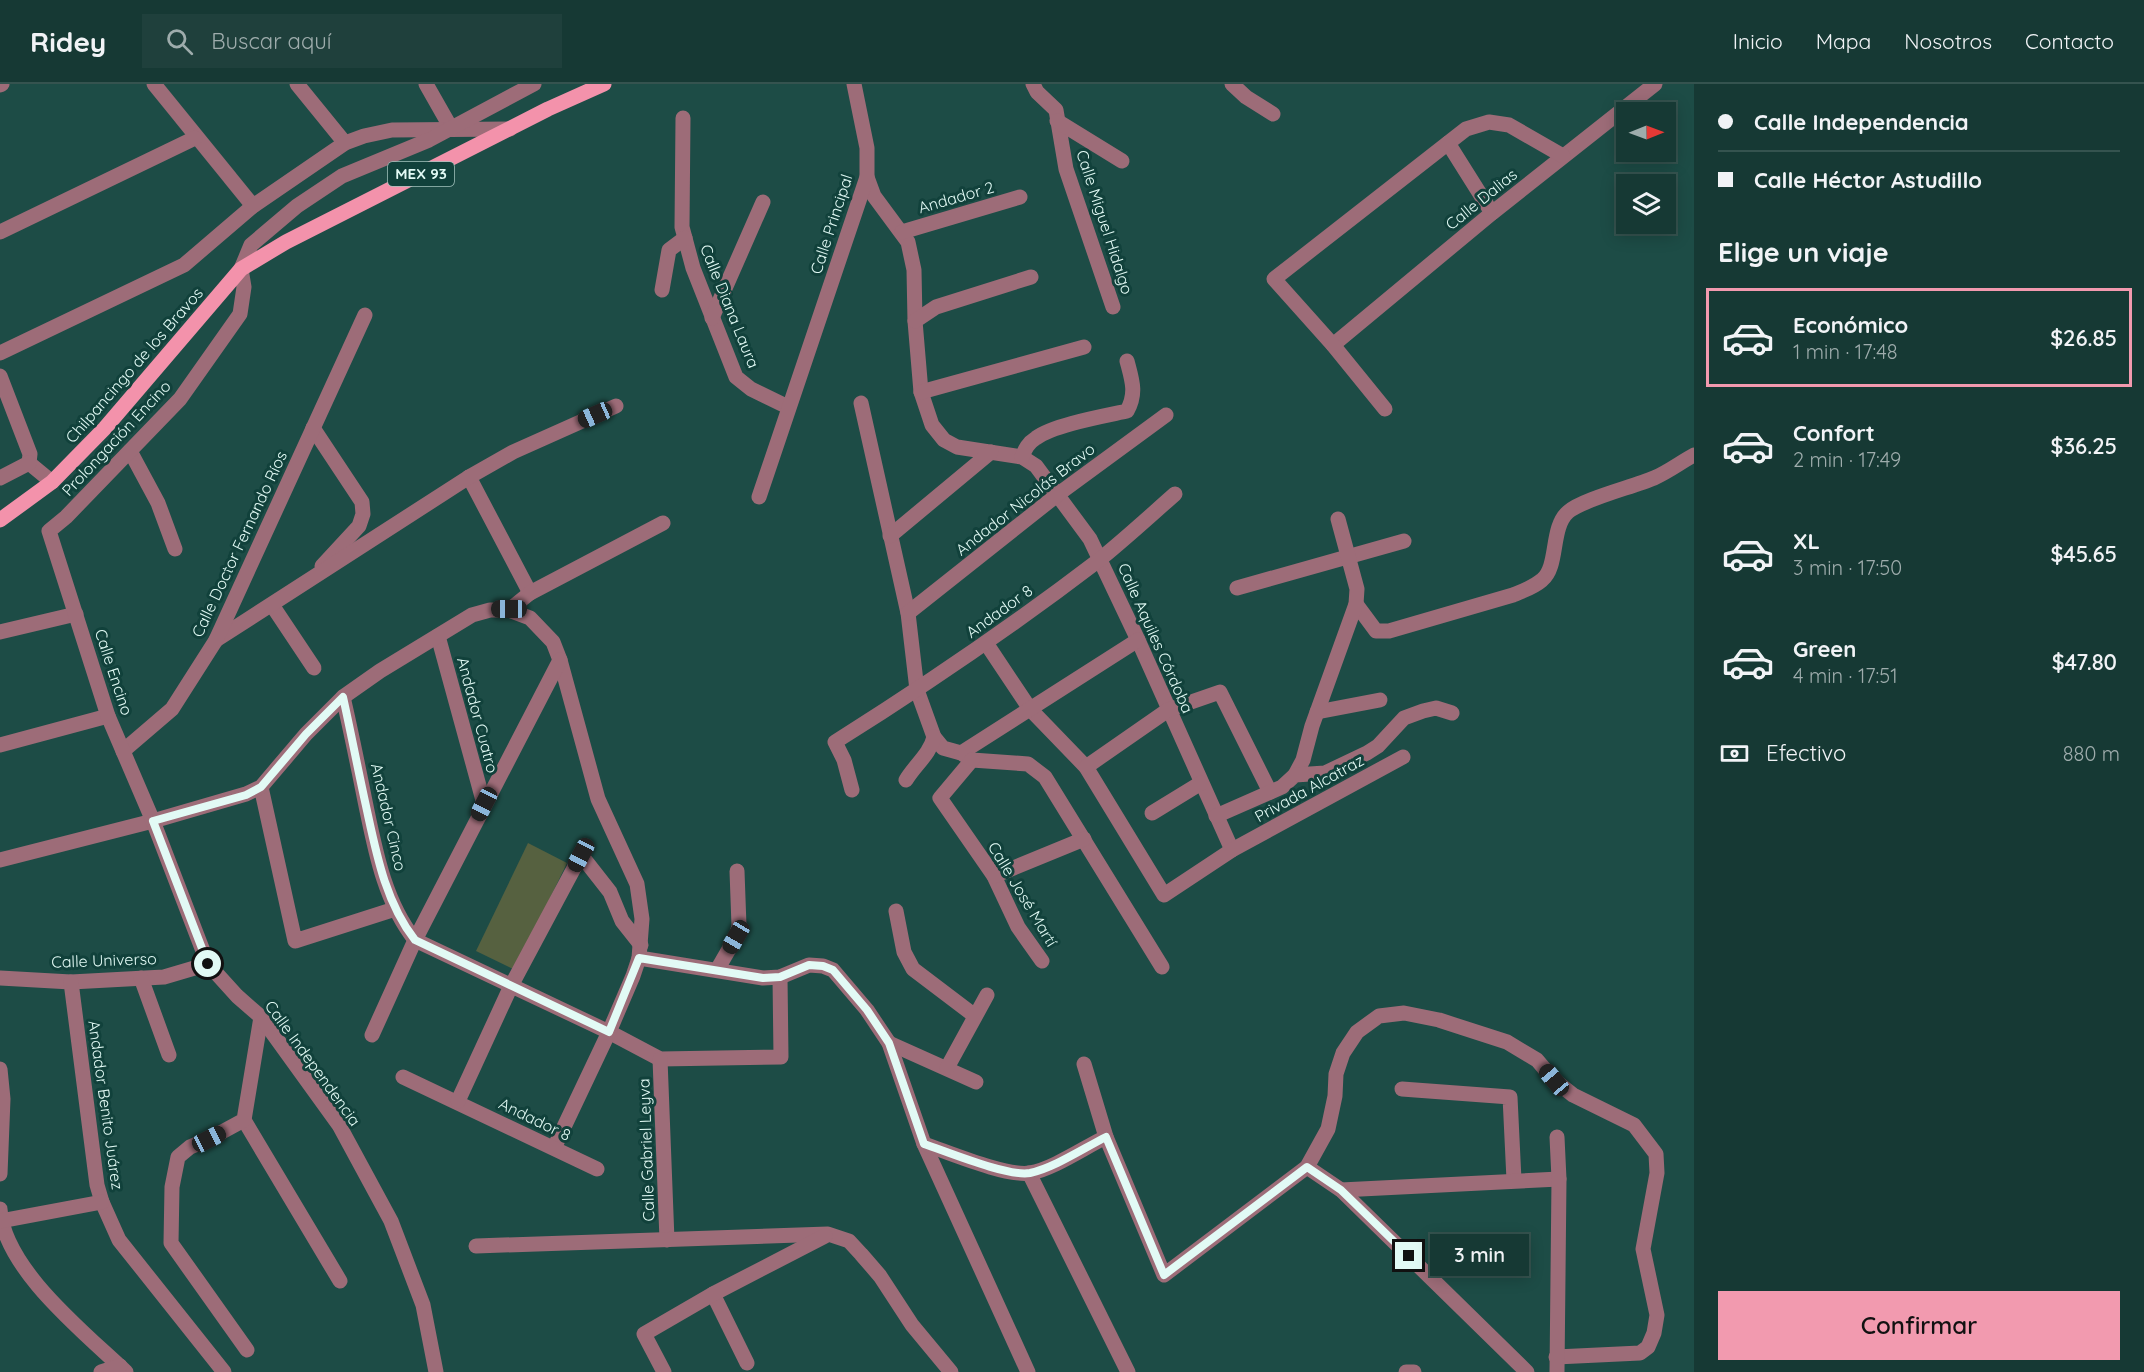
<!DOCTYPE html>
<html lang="es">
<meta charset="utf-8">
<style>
body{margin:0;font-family:Quicksand,sans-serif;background:#1f403c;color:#f1f3f6;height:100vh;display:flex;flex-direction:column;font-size:22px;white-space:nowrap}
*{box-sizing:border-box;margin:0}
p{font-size:20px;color:#9eacac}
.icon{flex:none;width:33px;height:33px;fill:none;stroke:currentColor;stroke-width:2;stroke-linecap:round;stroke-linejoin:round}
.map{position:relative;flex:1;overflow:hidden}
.drawer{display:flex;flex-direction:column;background:#163934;width:450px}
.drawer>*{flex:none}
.banner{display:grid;align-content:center;height:132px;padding:0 24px;background:#163934}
.needle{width:39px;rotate:89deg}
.tools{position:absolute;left:1616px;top:18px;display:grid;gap:12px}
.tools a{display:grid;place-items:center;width:60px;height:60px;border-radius:0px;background:#163934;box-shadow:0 3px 15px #0003,0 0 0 2px #35534f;font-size:30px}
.end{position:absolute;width:27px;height:27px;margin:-14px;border:8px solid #e2faf5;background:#111;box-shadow:0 0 0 3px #111}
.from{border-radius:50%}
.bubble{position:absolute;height:42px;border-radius:0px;background:#163934;box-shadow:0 3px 15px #0003,0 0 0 2px #35534f;font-size:20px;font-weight:600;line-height:42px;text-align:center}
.car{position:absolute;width:18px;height:36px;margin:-18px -9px;border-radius:8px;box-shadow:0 0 4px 2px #0007;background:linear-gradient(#222 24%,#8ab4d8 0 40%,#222 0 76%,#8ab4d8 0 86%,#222 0)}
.banner b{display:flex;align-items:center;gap:21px;height:57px;font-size:22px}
.banner b+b{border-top:2px solid #35534f}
.banner i{width:15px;height:15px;background:#f1f3f6}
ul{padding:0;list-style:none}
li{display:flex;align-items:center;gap:18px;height:99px;margin:0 12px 9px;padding:0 12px;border:3px solid transparent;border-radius:0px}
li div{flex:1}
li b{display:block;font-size:22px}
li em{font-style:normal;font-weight:600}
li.selected{border-color:#f29aaf}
li>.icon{width:54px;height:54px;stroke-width:1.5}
h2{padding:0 24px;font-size:27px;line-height:72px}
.pay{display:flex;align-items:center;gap:15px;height:66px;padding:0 24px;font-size:22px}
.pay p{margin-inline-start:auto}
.cta{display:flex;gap:12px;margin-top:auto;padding:12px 24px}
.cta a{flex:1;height:69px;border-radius:0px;background:#f29aaf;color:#111;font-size:24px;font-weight:600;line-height:69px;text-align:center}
header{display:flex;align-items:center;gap:36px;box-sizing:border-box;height:84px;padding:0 30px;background:#163934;border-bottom:2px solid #35534f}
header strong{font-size:28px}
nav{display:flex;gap:33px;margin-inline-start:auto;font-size:21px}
.search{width:420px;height:54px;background:#1f403c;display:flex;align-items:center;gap:15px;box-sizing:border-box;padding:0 21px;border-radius:0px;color:#9eacac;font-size:22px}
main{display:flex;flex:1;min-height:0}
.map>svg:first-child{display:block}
.green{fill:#566140}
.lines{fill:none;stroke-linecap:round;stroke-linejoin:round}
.minor{stroke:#9d6c78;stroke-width:15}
.major{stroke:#f392ab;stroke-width:15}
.route{stroke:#e2faf5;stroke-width:8}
.labels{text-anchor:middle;stroke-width:6;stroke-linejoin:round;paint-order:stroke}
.shield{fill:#11413b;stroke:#a3c2bd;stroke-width:1.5}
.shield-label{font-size:15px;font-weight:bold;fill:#e2faf5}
.street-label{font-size:16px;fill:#e2faf5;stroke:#11413b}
</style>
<header>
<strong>Ridey</strong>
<div class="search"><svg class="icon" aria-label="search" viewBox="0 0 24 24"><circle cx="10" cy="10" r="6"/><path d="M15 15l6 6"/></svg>Buscar aquí</div>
<nav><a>Inicio</a><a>Mapa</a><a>Nosotros</a><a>Contacto</a></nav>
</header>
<main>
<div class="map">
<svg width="1694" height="1288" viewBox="0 0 1694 1288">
<rect width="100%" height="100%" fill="#1d4c46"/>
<path class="green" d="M528,759L567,779L515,886L476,867Z"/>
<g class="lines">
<g class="minor">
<path d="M154,0L253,122"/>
<path d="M297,0L345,59"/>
<path d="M426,0L451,44"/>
<path d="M1033,0L1037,8L1056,26L1066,85L1113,223"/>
<path d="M1232,0L1246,13L1273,30"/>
<path d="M0,1L2,0"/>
<path d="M683,34L682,143L693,184L736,293L751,305L788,323"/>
<path d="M1057,37L1122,77"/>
<path d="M1448,59L1492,129"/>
<path d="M867,93L874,112L908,158L914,186L915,237L921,308L932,341L944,356L957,363L1022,373L1036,382L1090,455L1138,556L1232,766"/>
<path d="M0,148L195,54"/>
<path d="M902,148L1020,113"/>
<path d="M662,206L669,166L685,154"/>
<path d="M712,234L763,118"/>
<path d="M915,237L936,223L1031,193"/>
<path d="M1333,261L1492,129L1655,0"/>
<path d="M0,269L184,181L253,122L345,59L364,52L392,46L510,45"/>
<path d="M0,292L30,370L29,379"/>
<path d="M921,308L1084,263"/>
<path d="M861,319L908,529L917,606L934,653L943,664L961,669L972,676L1028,680L1045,693L1162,883"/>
<path d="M1385,325L1333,261L1274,195L1466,45L1489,38L1509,41L1563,72"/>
<path d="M313,344L362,418L363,430L359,442L322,482"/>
<path d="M130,367L158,419L175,465"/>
<path d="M1022,373C1025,365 1028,359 1036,354C1053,341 1104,332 1127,327C1137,309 1132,296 1127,277"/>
<path d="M29,379L52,398"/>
<path d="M469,393L530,509"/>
<path d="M0,394L29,379"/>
<path d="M759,413L867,93V64L854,0"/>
<path d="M890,452L991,368"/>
<path d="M1237,504L1404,457"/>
<path d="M1356,520L1376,547H1389L1513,511C1523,507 1534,503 1542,496C1559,482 1550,444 1568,428C1583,415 1633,403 1654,394C1668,388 1681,378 1694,371"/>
<path d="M272,521L314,584"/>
<path d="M509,526L530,509L663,439"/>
<path d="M908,529L1057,411L1166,331"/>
<path d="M0,548L76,530"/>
<path d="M438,552L484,720"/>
<path d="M216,556L469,393L513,368L616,322"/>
<path d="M986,559L1030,625L1086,683L1164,811L1232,766L1403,673"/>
<path d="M343,613C351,647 358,682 365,717C375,765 384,817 415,856L609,948L660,975L781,973L780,893"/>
<path d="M1317,628L1380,616"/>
<path d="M0,661L108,632"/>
<path d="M123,667L172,625L216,556L365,231"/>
<path d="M961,669L1138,556"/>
<path d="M972,676L940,714L994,792L1018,843L1042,877"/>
<path d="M1086,683L1168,626L1220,608L1270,708"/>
<path d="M1295,691L1303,676L1312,642L1356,520L1357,505L1338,435"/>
<path d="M906,696C915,681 930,670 934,653"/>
<path d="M261,703L295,857L395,825"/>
<path d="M852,706L844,676L835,658C926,601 1014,541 1099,476C1125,455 1150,432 1175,410"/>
<path d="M1152,729L1201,699"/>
<path d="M1216,732L1282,703L1295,691L1325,689L1367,669L1378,662L1404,634L1423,627L1436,624L1452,629"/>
<path d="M0,776L153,737L246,710L261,703L306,650L343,613L380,587L472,531L490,526H509L530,534L553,558L560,576L598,715L637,800L642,835L639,874L633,892L609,948L554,1064"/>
<path d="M994,792L1084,755"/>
<path d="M896,827L904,868L913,885L975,932"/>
<path d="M639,874L763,894L780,893L809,881L823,882L833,886L867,926L889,959L924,1060L1028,1288"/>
<path d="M717,886L736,853L739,842L737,787"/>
<path d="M0,894L71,898L164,893L208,880"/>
<path d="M141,894L169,971"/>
<path d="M71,898L97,1101L102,1118L119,1156L224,1288"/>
<path d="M372,951L415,856L560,576"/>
<path d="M889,959L976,998"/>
<path d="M660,975L667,1156"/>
<path d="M1084,980L1106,1053L1164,1191L1307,1083L1328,1045L1335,1012L1336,990L1343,969L1357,948L1379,932L1404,929L1439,936L1507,958L1537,976L1554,996L1573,1011L1634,1041L1656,1070L1657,1089L1643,1165L1657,1231L1654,1249L1648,1263L1640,1269L1556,1273"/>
<path d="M947,984L987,911"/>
<path d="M0,985L3,1015L0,1090"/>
<path d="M403,993L597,1085"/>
<path d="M1402,1005L1510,1013L1514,1096"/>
<path d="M458,1017L511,902L581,771L610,808L622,837L641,861"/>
<path d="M244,1036L340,1197"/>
<path d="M924,1060C948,1068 1007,1093 1030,1089C1053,1085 1085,1063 1106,1053"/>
<path d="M1307,1083L1341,1106L1527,1288"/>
<path d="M1029,1089L1128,1288"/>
<path d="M1341,1106L1559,1095"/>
<path d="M0,1125C4,1185 84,1248 126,1288"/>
<path d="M1,1137L102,1118"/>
<path d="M476,1162L828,1150L849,1157L861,1170L880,1192L912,1241L951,1288"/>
<path d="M713,1210L747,1279"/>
<path d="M247,1266L171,1159L172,1103L178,1073L190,1063L209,1055L244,1036L261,933"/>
<path d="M101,1288L120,1282"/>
<path d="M436,1288L423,1221L391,1137L339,1041L261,933L237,912L208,880L153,737L108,632L49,447L66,433L180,315L240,230L244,203L241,185L251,161L297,122L342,92L429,56L534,0"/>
<path d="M664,1288L644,1250L713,1210L825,1152"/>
<path d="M1406,1288H1414"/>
<path d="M1557,1288L1559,1095L1557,1053"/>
</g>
<path class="major" d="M0,436L52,398L105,344L241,185L286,158L548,25L604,0"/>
</g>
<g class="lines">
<path class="route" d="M208,880L153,737L246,711L261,703L306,650L343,613C351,649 358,686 366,722C376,768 385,818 415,856L609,948L639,874L763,894L780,893L809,881L823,882L833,886L867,926L889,959L924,1060C948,1068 1008,1093 1030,1089C1054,1084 1084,1064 1106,1053L1164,1191L1307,1083L1341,1106L1409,1172"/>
</g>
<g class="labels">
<rect class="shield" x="388" y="78" width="66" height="24" rx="4.5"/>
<g class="shield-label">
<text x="421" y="95">MEX 93</text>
</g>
<g class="street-label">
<text transform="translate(956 113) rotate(-16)" y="6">Andador 2</text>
<text transform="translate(1481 115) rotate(-39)" y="6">Calle Dalias</text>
<text transform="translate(1105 138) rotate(72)" y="6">Calle Miguel Hidalgo</text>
<text transform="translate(831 140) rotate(-72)" y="6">Calle Principal</text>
<text transform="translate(730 222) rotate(68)" y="6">Calle Diana Laura</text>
<text transform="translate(134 281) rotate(-49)" y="6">Chilpancingo de los Bravos</text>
<text transform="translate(116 354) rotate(-47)" y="6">Prolongación Encino</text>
<text transform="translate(1025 415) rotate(-38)" y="6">Andador Nicolás Bravo</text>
<text transform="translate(239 460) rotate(-65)" y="6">Calle Doctor Fernando Ríos</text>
<text transform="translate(999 527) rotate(-36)" y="6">Andador 8</text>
<text transform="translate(1156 554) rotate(66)" y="6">Calle Aquiles Córdoba</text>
<text transform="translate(114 588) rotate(72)" y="6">Calle Encino</text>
<text transform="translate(478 631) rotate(75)" y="6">Andador Cuatro</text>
<text transform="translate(1309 704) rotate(-29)" y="6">Privada Alcatraz</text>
<text transform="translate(389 733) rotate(77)" y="6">Andador Cinco</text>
<text transform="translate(1023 810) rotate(59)" y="6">Calle José Martí</text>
<text transform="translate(104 876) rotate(-2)" y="6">Calle Universo</text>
<text transform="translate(313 979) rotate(54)" y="6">Calle Independencia</text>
<text transform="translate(106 1021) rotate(82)" y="6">Andador Benito Juárez</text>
<text transform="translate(535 1035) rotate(26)" y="6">Andador 8</text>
<text transform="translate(646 1066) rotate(-92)" y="6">Calle Gabriel Leyva</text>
</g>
</g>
</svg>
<div class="tools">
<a><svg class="needle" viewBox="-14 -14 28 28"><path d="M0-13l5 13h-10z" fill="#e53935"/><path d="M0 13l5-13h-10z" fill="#9eacac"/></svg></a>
<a><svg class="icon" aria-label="layers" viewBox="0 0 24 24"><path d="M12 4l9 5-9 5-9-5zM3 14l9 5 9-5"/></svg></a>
</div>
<i class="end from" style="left:208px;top:880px"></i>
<i class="end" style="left:1409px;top:1172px"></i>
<div class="bubble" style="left:1430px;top:1150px;width:99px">3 min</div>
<i class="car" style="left:595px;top:331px;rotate:246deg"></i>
<i class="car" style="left:509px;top:525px;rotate:270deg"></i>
<i class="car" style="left:484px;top:720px;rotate:207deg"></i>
<i class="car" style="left:581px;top:771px;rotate:208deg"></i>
<i class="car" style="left:736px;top:853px;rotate:210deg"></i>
<i class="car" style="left:1554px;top:996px;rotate:320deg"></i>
<i class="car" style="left:209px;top:1055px;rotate:63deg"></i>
</div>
<section class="drawer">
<div class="banner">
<b><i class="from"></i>Calle Independencia</b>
<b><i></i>Calle Héctor Astudillo</b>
</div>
<h2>Elige un viaje</h2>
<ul>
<li class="selected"><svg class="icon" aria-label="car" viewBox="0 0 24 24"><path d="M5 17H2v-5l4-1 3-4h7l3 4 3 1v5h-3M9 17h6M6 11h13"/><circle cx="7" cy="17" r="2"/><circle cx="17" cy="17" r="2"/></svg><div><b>Económico</b><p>1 min · 17:48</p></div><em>$26.85</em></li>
<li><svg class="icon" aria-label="car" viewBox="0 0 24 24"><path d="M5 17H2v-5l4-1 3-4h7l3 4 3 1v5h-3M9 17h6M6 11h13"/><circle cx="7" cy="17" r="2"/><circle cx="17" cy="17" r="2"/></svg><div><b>Confort</b><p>2 min · 17:49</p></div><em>$36.25</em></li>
<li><svg class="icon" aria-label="car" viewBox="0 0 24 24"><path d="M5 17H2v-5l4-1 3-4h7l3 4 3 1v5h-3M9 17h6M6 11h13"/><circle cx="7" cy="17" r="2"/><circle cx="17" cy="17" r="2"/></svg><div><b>XL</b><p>3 min · 17:50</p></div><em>$45.65</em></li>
<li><svg class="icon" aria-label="car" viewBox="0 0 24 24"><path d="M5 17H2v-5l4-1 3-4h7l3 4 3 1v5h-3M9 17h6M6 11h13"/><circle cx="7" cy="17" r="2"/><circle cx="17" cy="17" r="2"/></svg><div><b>Green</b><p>4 min · 17:51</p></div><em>$47.80</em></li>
</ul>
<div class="pay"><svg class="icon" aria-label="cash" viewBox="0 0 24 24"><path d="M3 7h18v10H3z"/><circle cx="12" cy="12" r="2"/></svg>Efectivo<p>880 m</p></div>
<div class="cta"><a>Confirmar</a></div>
</section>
</main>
